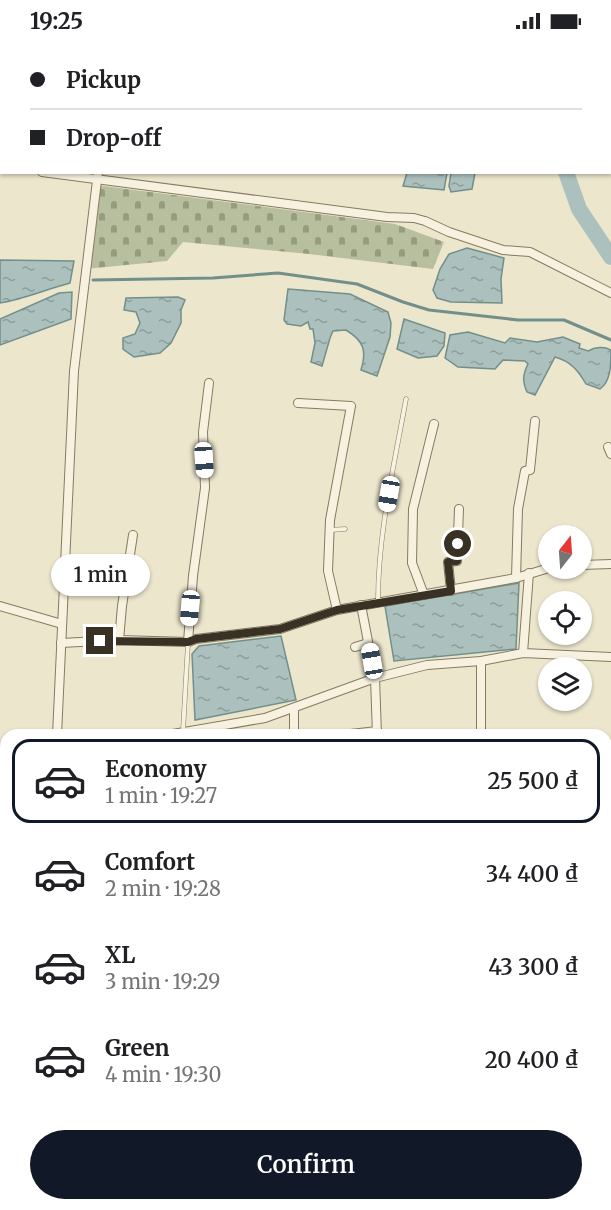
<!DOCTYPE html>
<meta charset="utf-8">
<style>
body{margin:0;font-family:Merriweather,serif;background:#f6f6f6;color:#202124;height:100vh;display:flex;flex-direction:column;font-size:22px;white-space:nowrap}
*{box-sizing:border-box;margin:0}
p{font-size:20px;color:#757577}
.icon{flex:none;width:33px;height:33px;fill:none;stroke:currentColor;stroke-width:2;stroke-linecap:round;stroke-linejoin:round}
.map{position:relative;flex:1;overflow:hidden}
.drawer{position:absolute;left:0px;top:687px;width:612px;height:482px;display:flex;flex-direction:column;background:#fff;border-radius:18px 18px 0 0;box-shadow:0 2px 4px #0004}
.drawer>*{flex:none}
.top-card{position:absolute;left:0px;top:0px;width:612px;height:132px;box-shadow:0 2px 4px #0004;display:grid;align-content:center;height:132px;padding:0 30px;background:#fff}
.needle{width:39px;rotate:17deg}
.tools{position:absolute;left:538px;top:483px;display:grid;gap:12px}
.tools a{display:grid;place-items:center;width:54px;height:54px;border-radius:50%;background:#fff;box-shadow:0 2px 4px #0004;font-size:30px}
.end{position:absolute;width:27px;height:27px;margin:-14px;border:8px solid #393123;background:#fff;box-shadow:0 0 0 3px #fff}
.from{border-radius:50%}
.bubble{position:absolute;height:42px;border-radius:21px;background:#fff;box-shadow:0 2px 4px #0004;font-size:20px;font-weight:600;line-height:42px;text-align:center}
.car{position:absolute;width:18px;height:36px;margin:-18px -9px;border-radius:8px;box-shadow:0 0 4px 2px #0007;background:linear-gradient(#fff 24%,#345 0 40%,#fff 0 76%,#345 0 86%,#fff 0)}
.top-card b{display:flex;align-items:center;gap:21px;height:57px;font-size:22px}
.top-card b+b{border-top:2px solid #e0e0e0}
.top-card i{width:15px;height:15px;background:#202124}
ul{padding:10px 0 0;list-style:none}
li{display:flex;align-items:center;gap:18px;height:84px;margin:0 12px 9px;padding:0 18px;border:3px solid transparent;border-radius:18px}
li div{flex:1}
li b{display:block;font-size:22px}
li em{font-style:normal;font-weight:600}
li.active{border-color:#111827}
li>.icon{width:54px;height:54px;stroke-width:1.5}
.action{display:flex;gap:12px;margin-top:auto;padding:12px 30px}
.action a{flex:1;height:69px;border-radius:36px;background:#111827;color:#fff;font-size:24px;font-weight:600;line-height:69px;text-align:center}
.status{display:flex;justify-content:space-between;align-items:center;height:42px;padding:0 30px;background:#fff;direction:ltr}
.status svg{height:16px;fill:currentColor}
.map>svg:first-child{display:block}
.cemetery{fill:url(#cemetery-stones)}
.water{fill:url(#water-ripples);stroke:#738f8b;stroke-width:1.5}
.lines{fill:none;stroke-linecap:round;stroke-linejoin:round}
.stream{stroke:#738f8b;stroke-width:3}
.river{stroke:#acc1bd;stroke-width:16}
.lane-casing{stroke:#877a61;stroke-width:5}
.street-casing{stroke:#877a61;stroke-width:10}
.primary-casing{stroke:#564835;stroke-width:15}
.lane{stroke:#f6f2df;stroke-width:4}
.street{stroke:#f6f2df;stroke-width:8}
.primary{stroke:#e9dea9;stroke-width:14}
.route{stroke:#393123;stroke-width:8}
</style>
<div class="status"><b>19:25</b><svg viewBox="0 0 49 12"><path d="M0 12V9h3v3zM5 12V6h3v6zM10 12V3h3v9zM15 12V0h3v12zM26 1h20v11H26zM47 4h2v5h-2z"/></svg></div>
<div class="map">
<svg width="611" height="1168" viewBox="0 0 611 1168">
<defs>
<pattern id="cemetery-stones" width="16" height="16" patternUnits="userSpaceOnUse" patternTransform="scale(1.5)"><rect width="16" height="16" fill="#b7bf9e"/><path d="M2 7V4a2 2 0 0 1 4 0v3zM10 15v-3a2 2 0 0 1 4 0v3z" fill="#969c80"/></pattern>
<pattern id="water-ripples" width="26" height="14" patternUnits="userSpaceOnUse" patternTransform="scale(1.5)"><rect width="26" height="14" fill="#acc1bd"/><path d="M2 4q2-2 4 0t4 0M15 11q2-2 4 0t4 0" fill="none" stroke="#8d9d99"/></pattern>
</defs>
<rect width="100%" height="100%" fill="#ebe6cc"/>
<path class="cemetery" d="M96,143L395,182L444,200L433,227L309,212L183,200L167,219L85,227Z"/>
<g class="water">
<path d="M407,131H447L444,148L403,144Z"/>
<path d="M451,131H475L472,147L451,150L449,144Z"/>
<path d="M467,206L504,216L501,237L502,261L451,260L437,256L433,248L440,227L449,212Z"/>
<path d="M0,218L74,219L70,241C47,247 24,257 0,261Z"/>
<path d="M288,247L350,252L388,270L391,281L390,295L377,334L361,328C367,309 364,299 346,288L333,289L330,296L322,324L311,320L315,301L313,287H310L308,280L301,284L287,282L284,278Z"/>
<path d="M72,250L71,277L0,303V277L59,251Z"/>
<path d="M178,255L185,258L181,268V281L171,301L160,311L134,315L123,307V296L135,292L140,281L136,270L124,268L126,256Z"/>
<path d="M404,277L445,291L444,304L437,314L418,316L397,307Z"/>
<path d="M468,290L505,301L510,296L537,300L563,295L580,302L579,306L588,309C595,305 604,304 611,308C611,323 611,339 600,347L586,342C578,328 570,319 555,315L535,353L527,350C522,339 523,332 528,322L525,319L503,318L495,327L458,325L445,316L450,293Z"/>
<path d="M519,541L516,607L394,619L385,564Z"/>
<path d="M281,594L296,658L195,678L192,612L199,604Z"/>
</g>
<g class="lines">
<path class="stream" d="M93,238L213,236L278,231L357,242L403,260L429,268L518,278H564L611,298"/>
<g class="river">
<path d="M585,2V0"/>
<path d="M566,130L579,167L611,215"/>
</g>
<defs>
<g id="lane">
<path d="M330,488L345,487"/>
<path d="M378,559C378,491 394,424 406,357"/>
<path d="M183,689L188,601"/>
</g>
<g id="street">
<path d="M119,2V0"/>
<path d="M0,124L2,125"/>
<path d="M42,130L387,175L414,176L425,179L449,190L503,208L530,210L611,251"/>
<path d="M298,361L351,364L330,478L328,529L337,568"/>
<path d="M608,405L611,412"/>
<path d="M582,523L611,522"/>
<path d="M516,536L518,467L525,429L530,428L535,379"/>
<path d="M451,549L448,520L457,519L459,467"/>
<path d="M424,553L412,521L413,467L434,382"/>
<path d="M361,563L375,636L377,693"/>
<path d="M0,564L62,582"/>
<path d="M119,598L122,564L133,493"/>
<path d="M188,600L193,534L205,446L203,390L209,341"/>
<path d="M61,601L119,598L188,600L196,597L280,587L337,568L516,536L549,526"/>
<path d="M355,605L368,601"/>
<path d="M523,611L529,531"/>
<path d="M481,619V693"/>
<path d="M294,666V693"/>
<path d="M57,693L74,329L98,130"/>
<path d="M167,693L265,676L375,636L427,623L481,619L523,611L611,615"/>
<path d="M342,693L377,689"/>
<path d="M606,708L611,709"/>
<path d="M0,715L6,714"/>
<path d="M0,784L3,810H0"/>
<path d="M606,946L611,947"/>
<path d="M423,1162L439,1168"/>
<path d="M378,1168L379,1162"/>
</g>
<g id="primary">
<path d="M606,781L611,780"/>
<path d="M0,1013L6,1010"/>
</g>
</defs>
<use href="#lane" class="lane-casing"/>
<use href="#street" class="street-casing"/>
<use href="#primary" class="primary-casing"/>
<use href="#lane" class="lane"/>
<use href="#street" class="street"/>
<use href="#primary" class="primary"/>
</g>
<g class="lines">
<path class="route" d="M100,599L188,600L196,597L280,587L337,568L451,549L448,520L457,519L458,502"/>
</g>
</svg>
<div class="tools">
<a><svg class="needle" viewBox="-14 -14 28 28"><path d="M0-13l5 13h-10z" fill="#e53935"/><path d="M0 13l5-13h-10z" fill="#757577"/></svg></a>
<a><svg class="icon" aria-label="locate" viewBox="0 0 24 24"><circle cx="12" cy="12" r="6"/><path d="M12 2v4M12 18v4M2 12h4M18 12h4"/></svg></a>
<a><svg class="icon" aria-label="layers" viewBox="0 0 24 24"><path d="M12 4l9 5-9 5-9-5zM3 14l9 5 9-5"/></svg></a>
</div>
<i class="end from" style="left:458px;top:502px"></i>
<i class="end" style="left:100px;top:599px"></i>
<div class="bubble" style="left:51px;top:512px;width:99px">1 min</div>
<i class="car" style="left:204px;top:418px;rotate:176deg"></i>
<i class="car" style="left:389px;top:452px;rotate:190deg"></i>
<i class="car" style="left:190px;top:566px;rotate:185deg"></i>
<i class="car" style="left:372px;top:619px;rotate:350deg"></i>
<div class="top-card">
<b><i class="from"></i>Pickup</b>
<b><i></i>Drop-off</b>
</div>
<section class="drawer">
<ul>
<li class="active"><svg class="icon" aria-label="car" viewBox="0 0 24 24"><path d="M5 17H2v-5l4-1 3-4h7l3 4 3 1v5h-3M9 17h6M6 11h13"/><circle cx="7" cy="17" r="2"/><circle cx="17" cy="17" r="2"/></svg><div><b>Economy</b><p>1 min · 19:27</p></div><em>25 500 ₫</em></li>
<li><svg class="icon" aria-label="car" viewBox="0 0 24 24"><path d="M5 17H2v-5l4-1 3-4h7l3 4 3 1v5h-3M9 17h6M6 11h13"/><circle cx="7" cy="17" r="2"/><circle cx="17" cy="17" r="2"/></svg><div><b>Comfort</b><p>2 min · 19:28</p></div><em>34 400 ₫</em></li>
<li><svg class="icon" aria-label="car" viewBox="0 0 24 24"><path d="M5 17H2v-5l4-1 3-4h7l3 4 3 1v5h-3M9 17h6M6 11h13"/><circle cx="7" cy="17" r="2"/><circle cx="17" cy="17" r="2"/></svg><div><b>XL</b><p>3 min · 19:29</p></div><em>43 300 ₫</em></li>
<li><svg class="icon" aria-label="car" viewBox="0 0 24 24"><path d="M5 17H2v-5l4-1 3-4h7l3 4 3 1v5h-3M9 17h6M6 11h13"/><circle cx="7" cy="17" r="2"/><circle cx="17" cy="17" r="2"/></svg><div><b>Green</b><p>4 min · 19:30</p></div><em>20 400 ₫</em></li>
</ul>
<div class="action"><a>Confirm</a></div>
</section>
</div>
